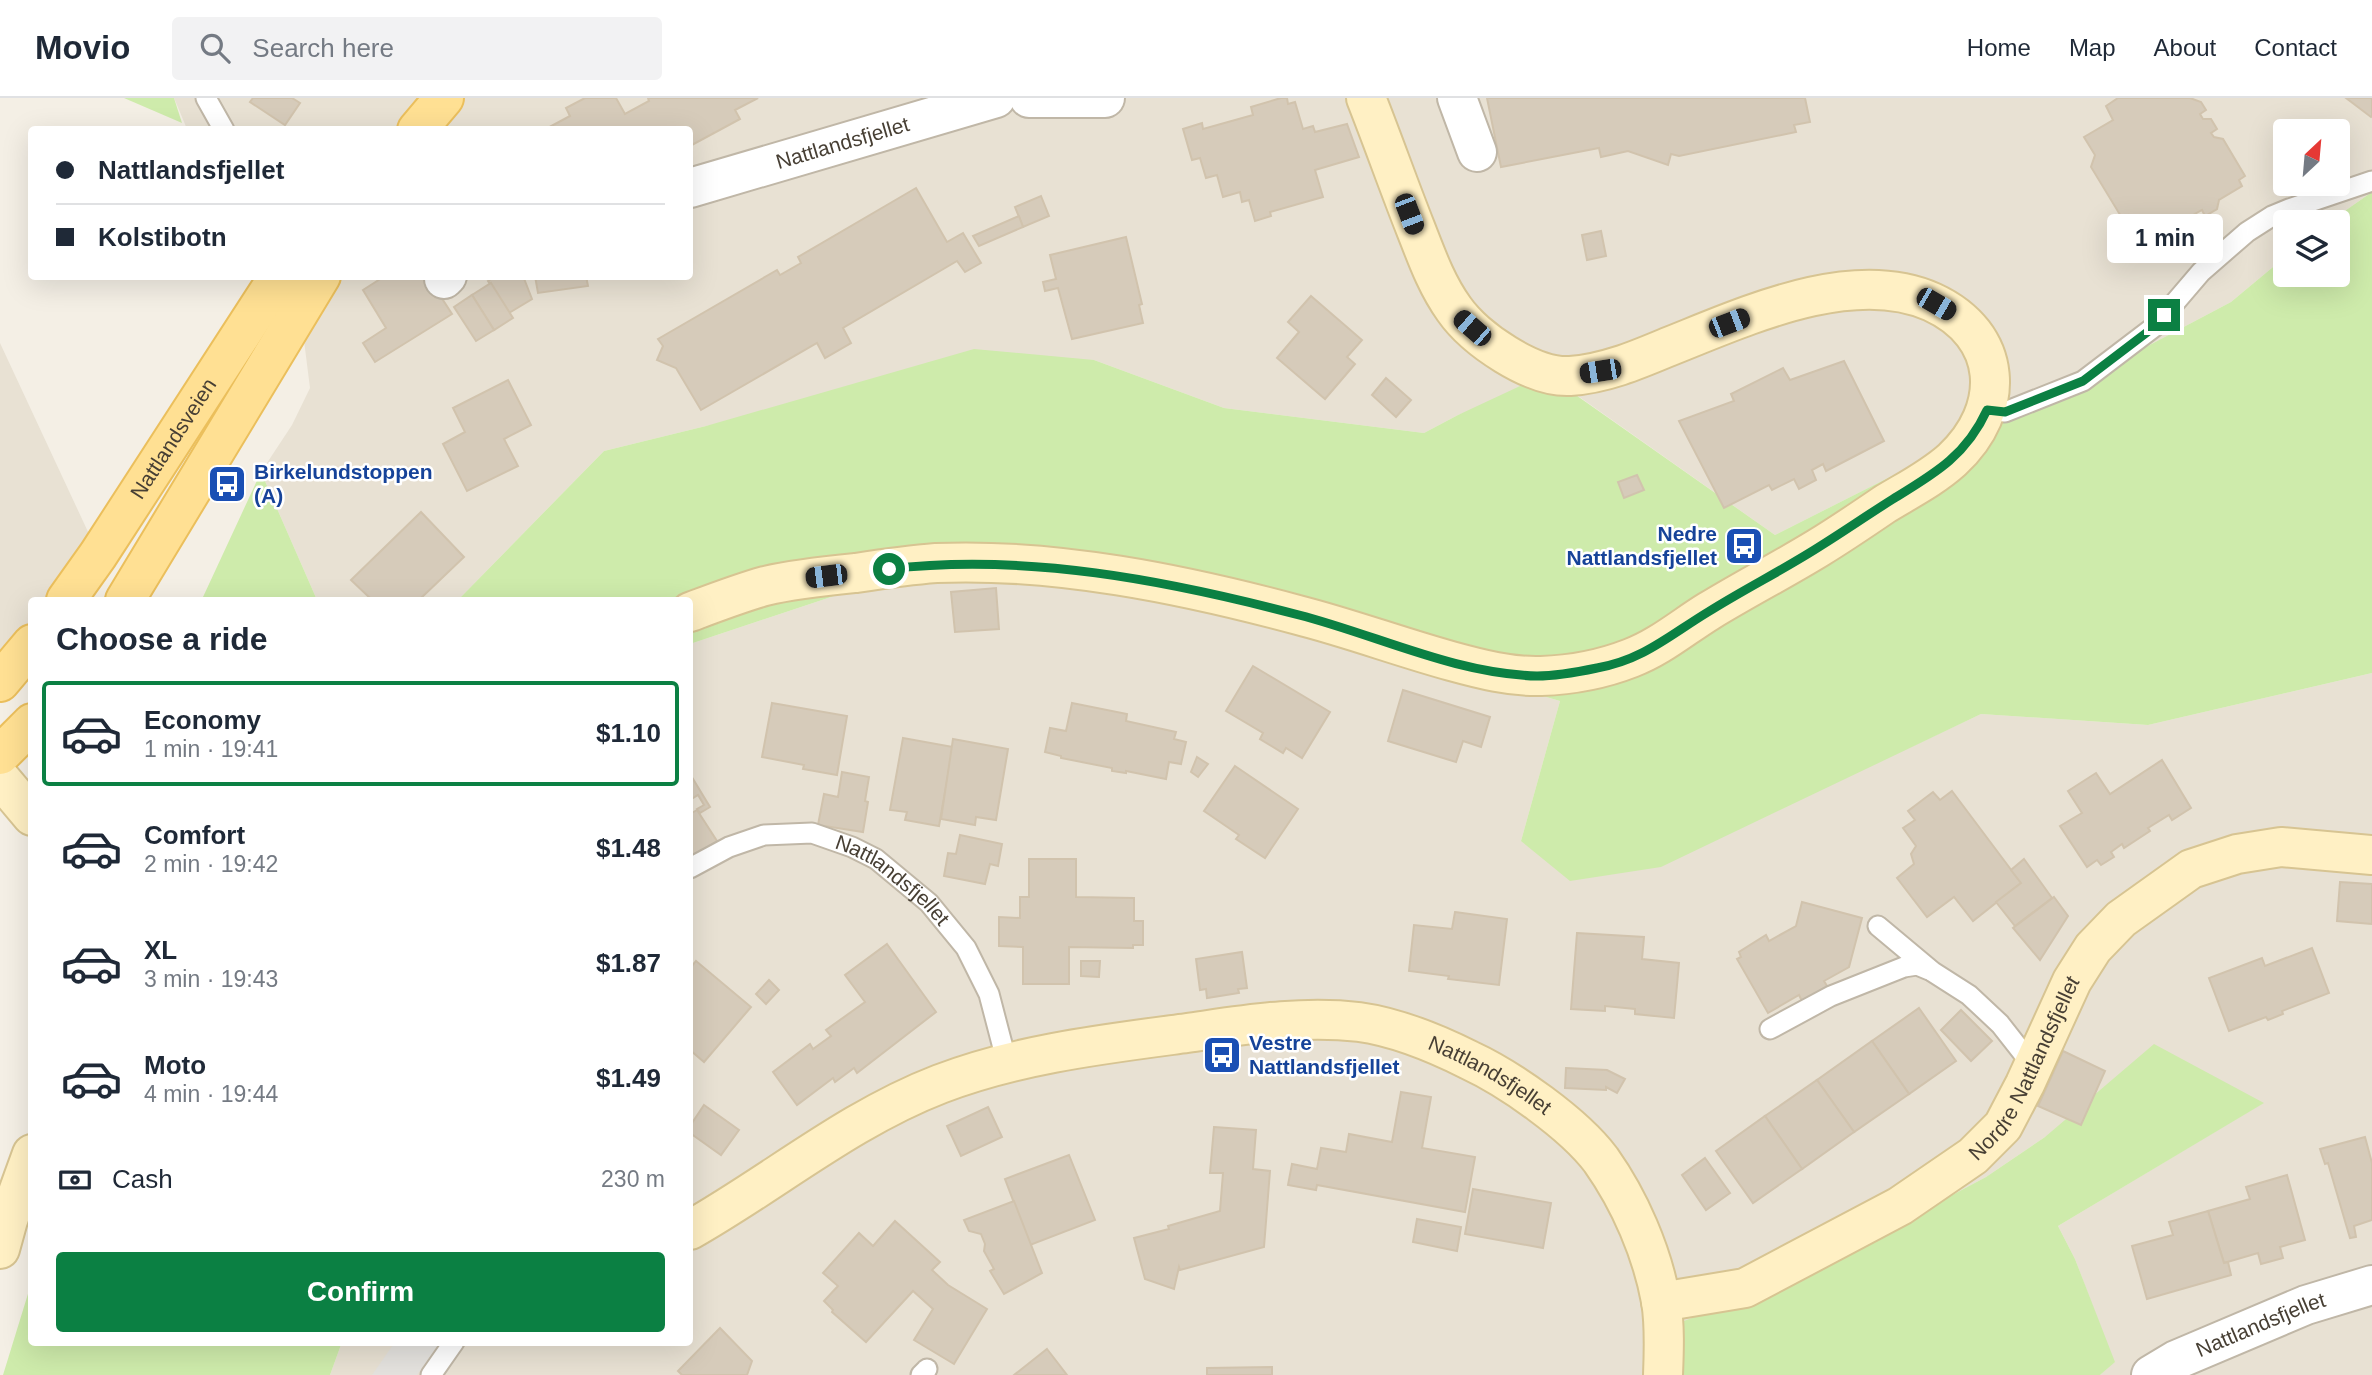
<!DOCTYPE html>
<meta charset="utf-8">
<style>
body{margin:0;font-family:Arial,sans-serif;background:#f2f2f3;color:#1f2937;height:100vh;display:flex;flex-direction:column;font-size:26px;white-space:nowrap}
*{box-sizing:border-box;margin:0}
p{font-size:23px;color:#747a83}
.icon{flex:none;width:38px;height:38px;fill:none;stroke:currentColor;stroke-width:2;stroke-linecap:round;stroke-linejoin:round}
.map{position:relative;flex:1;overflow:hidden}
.side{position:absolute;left:28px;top:499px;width:665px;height:749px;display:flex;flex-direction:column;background:#fff;border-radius:7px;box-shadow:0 7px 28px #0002}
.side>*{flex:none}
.top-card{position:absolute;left:28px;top:28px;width:665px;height:154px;border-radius:7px;box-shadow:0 7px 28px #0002;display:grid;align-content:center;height:154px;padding:0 28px;background:#fff}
.needle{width:46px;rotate:26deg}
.tools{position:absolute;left:2273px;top:21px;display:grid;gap:14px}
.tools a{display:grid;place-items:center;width:77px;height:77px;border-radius:7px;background:#fff;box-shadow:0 7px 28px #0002;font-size:35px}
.end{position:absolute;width:32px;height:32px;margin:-16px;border:9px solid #0b8043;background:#fff;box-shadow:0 0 0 4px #fff}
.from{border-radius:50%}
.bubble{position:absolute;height:49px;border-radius:7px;background:#fff;box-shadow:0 7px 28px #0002;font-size:23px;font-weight:800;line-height:49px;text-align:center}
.car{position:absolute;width:21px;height:42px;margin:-21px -10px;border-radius:9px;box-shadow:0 0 5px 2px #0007;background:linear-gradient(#222 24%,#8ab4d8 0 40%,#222 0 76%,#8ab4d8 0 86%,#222 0)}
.top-card b{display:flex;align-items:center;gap:24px;height:66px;font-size:26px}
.top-card b+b{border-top:2px solid #e0e1e3}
.top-card i{width:18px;height:18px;background:#1f2937}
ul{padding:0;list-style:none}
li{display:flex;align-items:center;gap:21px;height:105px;margin:0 14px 10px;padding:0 14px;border:4px solid transparent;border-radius:7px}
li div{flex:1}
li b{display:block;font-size:26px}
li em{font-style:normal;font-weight:800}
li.on{border-color:#0b8043}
li>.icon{width:63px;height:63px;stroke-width:1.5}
h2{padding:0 28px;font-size:32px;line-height:84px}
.pay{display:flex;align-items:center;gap:18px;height:77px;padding:0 28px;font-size:26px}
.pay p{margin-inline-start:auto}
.button{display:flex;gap:14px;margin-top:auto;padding:14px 28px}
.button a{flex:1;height:80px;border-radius:7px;background:#0b8043;color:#fff;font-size:28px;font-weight:800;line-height:80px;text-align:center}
header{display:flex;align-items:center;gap:42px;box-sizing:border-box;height:98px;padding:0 35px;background:#fff;border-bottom:2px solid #e0e1e3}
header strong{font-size:33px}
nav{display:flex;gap:38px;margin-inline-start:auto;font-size:24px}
.search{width:490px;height:63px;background:#f2f2f3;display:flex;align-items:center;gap:18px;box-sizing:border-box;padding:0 24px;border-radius:7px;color:#747a83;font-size:26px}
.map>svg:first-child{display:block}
.residential{fill:#e8e1d3;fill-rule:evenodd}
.green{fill:#ceebab}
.parking{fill:#e4e2de}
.building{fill:#d6cbba;stroke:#d1c3ad;stroke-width:2}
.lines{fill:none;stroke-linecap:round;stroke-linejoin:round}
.lane-casing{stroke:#c0b7a7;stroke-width:23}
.street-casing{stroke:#c0b7a7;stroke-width:42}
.secondary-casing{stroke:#d7c492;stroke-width:42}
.primary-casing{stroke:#ebbf5c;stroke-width:42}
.lane{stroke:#fff;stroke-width:19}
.street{stroke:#fff;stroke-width:38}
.secondary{stroke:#fff0c4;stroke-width:38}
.primary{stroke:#ffe093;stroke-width:38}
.route{stroke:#0b8043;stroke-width:9}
.labels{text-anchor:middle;stroke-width:5;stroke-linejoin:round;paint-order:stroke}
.street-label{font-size:21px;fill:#473f34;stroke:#fff}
.transit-label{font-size:21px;font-weight:bold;fill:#164399;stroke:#fff;text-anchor:start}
</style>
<header>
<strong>Movio</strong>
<div class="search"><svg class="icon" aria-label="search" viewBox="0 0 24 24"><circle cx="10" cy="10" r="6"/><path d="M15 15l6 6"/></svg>Search here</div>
<nav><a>Home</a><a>Map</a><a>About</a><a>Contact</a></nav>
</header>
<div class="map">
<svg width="2372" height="1277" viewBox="0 0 2372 1277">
<rect width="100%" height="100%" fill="#f4efe5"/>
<g class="residential">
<path d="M174,0H2372V94L2329,124H2286L2285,159L2231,204L2108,269L1775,437L1554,281L1458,317L1424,335L1224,310L1094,262L706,328L604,353L458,502H317L261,374L292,327L310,290L299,203L286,179L690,178V32L187,31ZM2286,33H2338V86H2286Z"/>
<path d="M0,245L96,451L53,502H32L31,527L0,563Z"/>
<path d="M945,461L1262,517L1560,603L1521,743L1900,654L1981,616L2148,627L2372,575V1277H2100L2114,1264L2075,1161L2058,1128L2263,1005L2045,1039L1986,1079L1911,1119L1669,1277H330L342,1244H690V546Z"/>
</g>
<g class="green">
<path d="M124,0H174L182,25Z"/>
<path d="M2372,94V575L2148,627L1981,616L1661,769L1570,783L1521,743L1560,603L1262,517L945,461L690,546V502H458L604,353L706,328L974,251L1094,262L1224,310L1424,335L1458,317L1546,276L1775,437L2108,269L2231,204L2285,159L2286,177H2338V124H2329Z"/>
<path d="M261,374L317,502H201L203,499Z"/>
<path d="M2154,946L2264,1005L2058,1128L2075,1161L2115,1264L2100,1277H1669L1671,1228L1741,1201L1911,1119L1986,1079L2045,1039Z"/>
<path d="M31,1186L32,1244H342L330,1277H3Z"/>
</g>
<path class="parking" d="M395,1244H440L417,1277H372Z"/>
<g class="building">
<path d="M253,0H292L300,5L285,27L250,4Z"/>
<path d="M585,0H616L625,16L649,3L648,0H758L735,12L740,21L690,48V32H544L570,18L566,10Z"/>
<path d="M1281,0H1287L1288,6L1295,4L1303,31L1313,28L1315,34L1347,26L1359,59L1315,72L1323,99L1270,114L1271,118L1255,123L1249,102L1242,104L1240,94L1223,99L1217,77L1206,80L1200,60L1192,62L1183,31L1202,25L1203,31L1253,17L1251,9Z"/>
<path d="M1487,0H1805L1810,24L1794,27L1796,34L1679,58L1671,56L1668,67L1628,53L1601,59L1599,50L1501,69Z"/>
<path d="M2118,0H2190L2201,4L2206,12L2200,16L2203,21H2211L2217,31L2211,35L2214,39L2223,41L2245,78L2239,82L2242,88L2219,102L2217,111L2205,118L2202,112L2177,126L2182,133L2162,145L2157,138L2154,140L2148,130L2139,136L2128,117L2122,120L2091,69L2095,57L2084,39L2113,22L2106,8Z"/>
<path d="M2346,0H2372V18L2371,19Z"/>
<path d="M916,90L947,144L963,135L981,165L965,174L957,163L843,230L851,245L825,260L817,245L701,312L676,270L657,262L663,248L658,241L777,172L780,177L801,165L798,159Z"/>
<path d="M1041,98L1049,118L1023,129L1015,109Z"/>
<path d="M1019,118L1023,129L979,148L973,138Z"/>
<path d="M1601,133L1606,158L1587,162L1582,137Z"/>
<path d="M1126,139L1142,206L1139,207L1143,225L1072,241L1058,190L1045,193L1043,184L1056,181L1050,157Z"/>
<path d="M385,178H422L435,199L439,196L452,216L375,264L363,245L386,230L363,192Z"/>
<path d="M496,178H523L532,201L509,215L488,183Z"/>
<path d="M535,178H586L588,188L538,195Z"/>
<path d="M491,185L513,220L494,232L472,197Z"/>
<path d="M472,197L494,232L476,243L454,209Z"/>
<path d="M1311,198L1362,242L1347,259L1355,266L1325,301L1277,260L1299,234L1288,224Z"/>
<path d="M1844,263L1884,343L1826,373L1823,366L1812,372L1816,382L1799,391L1794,381L1772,392L1769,387L1724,410L1679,323L1734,303L1731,296L1783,270L1790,282Z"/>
<path d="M1386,280L1411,302L1396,319L1372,297Z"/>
<path d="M508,282L531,327L504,341L518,368L467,393L443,346L465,334L453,310Z"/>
<path d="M1637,377L1644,392L1624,400L1618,384Z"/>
<path d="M421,414L464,459L419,502H372L351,482Z"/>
<path d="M996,490L999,531L955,534L951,494Z"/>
<path d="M1253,568L1330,614L1302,660L1286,650L1283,655L1260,641L1263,635L1226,613Z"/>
<path d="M1403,592L1490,619L1481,649L1463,643L1456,664L1388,643Z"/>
<path d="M772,605L847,618L837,677L803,671L804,667L762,659Z"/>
<path d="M1072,605L1127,616L1126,623L1176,634L1174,641L1186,644L1181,666L1169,664L1166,681L1126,673V675L1112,673V670L1061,660V658L1045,654L1050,630L1066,633Z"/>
<path d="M903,640L953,649L939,728L905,722L907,714L890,712Z"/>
<path d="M953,641L1008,651L996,722L976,719L975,727L941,721Z"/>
<path d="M1197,659L1208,666L1198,679L1191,674Z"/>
<path d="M2162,662L2191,710L2172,722L2169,717L2148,730L2150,733L2124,750L2122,746L2111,754L2114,759L2101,767L2097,762L2087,769L2060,728L2082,715L2068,693L2096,675L2110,696Z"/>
<path d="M1235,668L1298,711L1265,760L1236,741L1239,737L1204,713Z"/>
<path d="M842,674L869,679L865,703L868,704L863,734L818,727L824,696L838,699Z"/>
<path d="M690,676L710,709L700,715L697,711L704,707L698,697L690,702Z"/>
<path d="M1952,693L2021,785L1973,823L1954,799L1927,819L1897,780L1914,766L1911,756L1916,748L1903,730L1915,722L1908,713L1933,694L1940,702Z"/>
<path d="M697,712L717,743L690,760V716Z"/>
<path d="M960,737L1002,746L998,768L990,766L985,786L944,778L948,755L956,756Z"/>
<path d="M1029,761H1076V799L1134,800V823H1143V847H1133V850L1069,849V886H1023V849L999,848V819L1020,820V799H1029Z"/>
<path d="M2024,761L2052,800L2015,828L1996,804L2021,785L2011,772Z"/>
<path d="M2340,784L2372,786V826L2337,823Z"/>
<path d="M2054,799L2068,818L2040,862L2013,830Z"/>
<path d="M1802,804L1862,820L1849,869L1824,883L1827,888L1802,903L1799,897L1768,915L1737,861L1741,859L1739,854L1766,837L1769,843L1796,828Z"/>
<path d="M1455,814L1507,821L1499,887L1448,881L1449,878L1409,873L1414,827L1452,831Z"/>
<path d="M1577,835L1644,839L1642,861L1679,865L1674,920L1635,916V911L1605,908V913L1571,911Z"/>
<path d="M887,846L936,914L857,975L854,970L835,984L833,980L797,1007L773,974L810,946L813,951L831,938L826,932L865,904L845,877Z"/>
<path d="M2312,850L2329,895L2282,913L2283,916L2268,922L2266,919L2229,933L2209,880L2262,860L2265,868Z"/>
<path d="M1242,854L1247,890L1238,891L1239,895L1207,900L1206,891L1200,892L1196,861Z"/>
<path d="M696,863L751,909L704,964L690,952V870Z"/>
<path d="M1081,863H1100L1099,879L1081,878Z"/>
<path d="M769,882L779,892L766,906L756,896Z"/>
<path d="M1919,910L1956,963L1909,996L1872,943Z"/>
<path d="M1961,912L1992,943L1971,963L1941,932Z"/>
<path d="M1872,943L1909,996L1854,1034L1817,982Z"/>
<path d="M2063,953L2105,973L2081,1027L2038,1008Z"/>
<path d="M1566,970L1607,972L1625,981L1617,995L1606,989V992L1565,990Z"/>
<path d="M1817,982L1854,1034L1802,1071L1765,1018Z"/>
<path d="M1401,994L1431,999L1422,1050L1475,1059L1465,1114L1317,1087L1316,1092L1288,1087L1292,1066L1317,1071L1321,1050L1346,1054L1349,1036L1392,1044Z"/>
<path d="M704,1007L739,1032L721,1057L690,1035V1028Z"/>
<path d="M988,1009L1002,1039L961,1058L947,1028Z"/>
<path d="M1765,1018L1802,1071L1753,1105L1716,1053Z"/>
<path d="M1214,1029L1256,1032L1253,1071L1270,1073L1264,1149L1180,1172L1179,1169L1174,1191L1145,1181L1134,1140L1169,1131L1168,1128L1220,1113L1223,1075H1210Z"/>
<path d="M2365,1039L2372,1065V1122L2354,1128L2356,1139L2350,1140L2328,1065L2325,1066L2320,1051Z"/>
<path d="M1069,1057L1095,1122L1030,1147L1005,1081Z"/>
<path d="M1705,1060L1730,1095L1706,1112L1682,1077Z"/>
<path d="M2287,1077L2305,1142L2280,1149L2283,1160L2261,1166L2258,1155L2224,1165L2208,1113L2250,1101L2246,1089Z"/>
<path d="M1473,1091L1551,1105L1543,1150L1465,1136Z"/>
<path d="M1014,1103L1042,1175L1004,1196L990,1173L994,1171L984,1153L985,1146L981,1136L969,1133L964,1122Z"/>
<path d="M2208,1113L2224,1165L2228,1164L2231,1177L2147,1201L2132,1148L2173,1137L2169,1124Z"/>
<path d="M1417,1121L1461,1129L1457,1153L1413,1144Z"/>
<path d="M895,1123L940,1164L932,1172L948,1187L987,1211L954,1266L914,1242L933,1211L913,1193L866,1244L832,1214L833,1212L824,1203L838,1188L823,1175L859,1135L873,1148Z"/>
<path d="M720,1230L752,1263L747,1277H682L678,1273Z"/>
<path d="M1047,1251L1067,1277H1014Z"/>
<path d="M1272,1269V1277H1207V1270Z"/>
</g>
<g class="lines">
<defs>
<g id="lane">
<path d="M206,0L224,32"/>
<path d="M1987,312L2005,314L2083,283L2154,229L2201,174L2247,134L2272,118L2289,111L2372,83"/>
<path id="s1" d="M690,770L729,749L764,737L812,735L852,749L876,761L929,805L966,850L989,896L1007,965"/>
<path d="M1878,828L1933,874L1969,897L2000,926L2033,968"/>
<path d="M1770,931L1831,898L1904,869L1917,867L1929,872"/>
<path d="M431,1277L454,1244"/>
<path d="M921,1277L927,1271"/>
</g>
<g id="street">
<path d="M1029,0H1105"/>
<path d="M1457,0L1477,54"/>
<path id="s2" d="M690,90L996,0"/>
<path d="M444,181L447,178"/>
<path id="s3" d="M2151,1277L2176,1262L2306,1207L2372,1187"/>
</g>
<g id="secondary">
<path d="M690,514C714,505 740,495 765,488C795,481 826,478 856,475C882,471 909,467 936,465C1055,460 1183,486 1298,517C1349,530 1400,549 1451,563C1480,571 1511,579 1541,578C1571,577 1603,571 1631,560C1660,549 1683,529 1709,513C1745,491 1782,472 1818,450C1841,436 1863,421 1885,406C1908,392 1932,380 1952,362C2007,311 2004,237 1932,204C1852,168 1744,219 1668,249C1637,262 1604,276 1570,278C1532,280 1475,241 1454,211C1436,186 1426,157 1415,129C1398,86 1383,43 1366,0"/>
<path d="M0,680L32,718"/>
<path id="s4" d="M690,1132C773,1085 849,1021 940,986C1018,956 1104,946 1187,935C1244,927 1301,917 1359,924C1396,929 1435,945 1469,962C1510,981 1574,1026 1601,1062C1630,1103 1652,1154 1661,1203C1665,1227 1664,1253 1663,1277"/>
<path d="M0,1151L8,1122L32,1056"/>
<path id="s5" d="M1661,1204L1745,1190L1900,1108L1973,1058L2003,1028L2025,986L2072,883L2093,850L2121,821L2191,771L2237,756L2281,749L2372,757"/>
</g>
<g id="primary">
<path d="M417,32L444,0"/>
<path id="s6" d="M66,502L98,457L279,178"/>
<path d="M125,502L321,178"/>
<path d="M0,584L32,546"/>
<path d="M0,657L32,625"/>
</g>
</defs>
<use href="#lane" class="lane-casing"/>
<use href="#street" class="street-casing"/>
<use href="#secondary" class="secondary-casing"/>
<use href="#primary" class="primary-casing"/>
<use href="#lane" class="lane"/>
<use href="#street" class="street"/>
<use href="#secondary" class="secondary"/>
<use href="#primary" class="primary"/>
</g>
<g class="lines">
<path class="route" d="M889,471C1026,455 1166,482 1299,517C1377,537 1455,576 1537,578C1556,578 1578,574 1597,570C1643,562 1670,537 1708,514C1746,490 1785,471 1822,447C1846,432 1869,416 1893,401C1934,376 1966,358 1987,312L2005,314L2083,283L2154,229L2164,217"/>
</g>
<defs>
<symbol id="bus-square" viewBox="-11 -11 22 22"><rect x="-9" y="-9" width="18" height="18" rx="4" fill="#1a4fb4" stroke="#fff"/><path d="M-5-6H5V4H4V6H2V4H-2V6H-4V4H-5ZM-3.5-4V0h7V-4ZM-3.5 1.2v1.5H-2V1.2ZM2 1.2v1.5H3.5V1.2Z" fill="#fff"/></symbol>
</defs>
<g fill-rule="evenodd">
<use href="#bus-square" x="205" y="364" width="44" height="44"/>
<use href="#bus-square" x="1722" y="426" width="44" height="44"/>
<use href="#bus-square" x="1200" y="935" width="44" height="44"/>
</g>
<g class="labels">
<g class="street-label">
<text dy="7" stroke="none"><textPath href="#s2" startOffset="159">Nattlandsfjellet</textPath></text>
<text dy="7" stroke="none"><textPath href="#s6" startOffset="194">Nattlandsveien</textPath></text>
<text dy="7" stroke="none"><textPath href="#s1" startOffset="224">Nattlandsfjellet</textPath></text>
<text dy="7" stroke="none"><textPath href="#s5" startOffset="452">Nordre Nattlandsfjellet</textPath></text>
<text dy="7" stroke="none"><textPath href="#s4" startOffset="858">Nattlandsfjellet</textPath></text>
<text dy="7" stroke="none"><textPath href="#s3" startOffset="121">Nattlandsfjellet</textPath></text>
</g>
<g class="transit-label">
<text x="254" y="381">Birkelundstoppen<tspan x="254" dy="24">(A)</tspan></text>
<text x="1717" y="443" text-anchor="end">Nedre<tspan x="1717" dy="24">Nattlandsfjellet</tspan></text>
<text x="1249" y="952">Vestre<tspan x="1249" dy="24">Nattlandsfjellet</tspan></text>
</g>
</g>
</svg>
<div class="tools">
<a><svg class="needle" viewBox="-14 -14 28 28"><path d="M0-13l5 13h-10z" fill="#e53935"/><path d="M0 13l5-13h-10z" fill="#747a83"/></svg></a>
<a><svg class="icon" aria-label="layers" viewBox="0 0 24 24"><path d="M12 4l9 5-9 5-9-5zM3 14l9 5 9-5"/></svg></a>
</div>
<i class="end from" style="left:889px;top:471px"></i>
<i class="end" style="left:2164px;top:217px"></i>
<div class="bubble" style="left:2107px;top:116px;width:116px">1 min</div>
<i class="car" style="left:1409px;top:116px;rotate:159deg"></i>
<i class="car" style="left:1936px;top:206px;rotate:120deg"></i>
<i class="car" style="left:1729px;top:225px;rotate:69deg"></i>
<i class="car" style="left:1472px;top:230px;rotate:311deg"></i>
<i class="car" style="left:1600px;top:273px;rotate:261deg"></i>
<i class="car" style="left:826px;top:478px;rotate:263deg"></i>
<div class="top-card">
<b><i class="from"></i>Nattlandsfjellet</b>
<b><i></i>Kolstibotn</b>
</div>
<section class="side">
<h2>Choose a ride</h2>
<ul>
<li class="on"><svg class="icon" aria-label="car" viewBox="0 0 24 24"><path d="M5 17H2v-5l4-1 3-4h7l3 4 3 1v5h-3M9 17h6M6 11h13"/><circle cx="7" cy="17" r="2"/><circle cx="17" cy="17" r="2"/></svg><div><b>Economy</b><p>1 min · 19:41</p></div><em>$1.10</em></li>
<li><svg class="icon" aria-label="car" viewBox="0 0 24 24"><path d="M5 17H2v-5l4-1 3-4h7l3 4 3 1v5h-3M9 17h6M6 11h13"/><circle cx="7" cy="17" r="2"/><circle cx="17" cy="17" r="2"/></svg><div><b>Comfort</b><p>2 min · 19:42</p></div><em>$1.48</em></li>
<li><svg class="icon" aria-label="car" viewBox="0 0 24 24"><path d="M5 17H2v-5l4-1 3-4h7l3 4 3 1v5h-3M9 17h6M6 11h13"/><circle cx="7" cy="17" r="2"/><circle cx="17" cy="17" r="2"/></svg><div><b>XL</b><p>3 min · 19:43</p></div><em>$1.87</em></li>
<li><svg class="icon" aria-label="car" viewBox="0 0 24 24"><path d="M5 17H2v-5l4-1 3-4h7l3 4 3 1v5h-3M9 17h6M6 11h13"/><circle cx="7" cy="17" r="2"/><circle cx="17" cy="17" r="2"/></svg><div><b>Moto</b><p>4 min · 19:44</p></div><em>$1.49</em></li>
</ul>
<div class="pay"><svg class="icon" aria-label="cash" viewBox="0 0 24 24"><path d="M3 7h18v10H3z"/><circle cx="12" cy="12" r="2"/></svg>Cash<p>230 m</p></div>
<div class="button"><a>Confirm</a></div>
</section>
</div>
